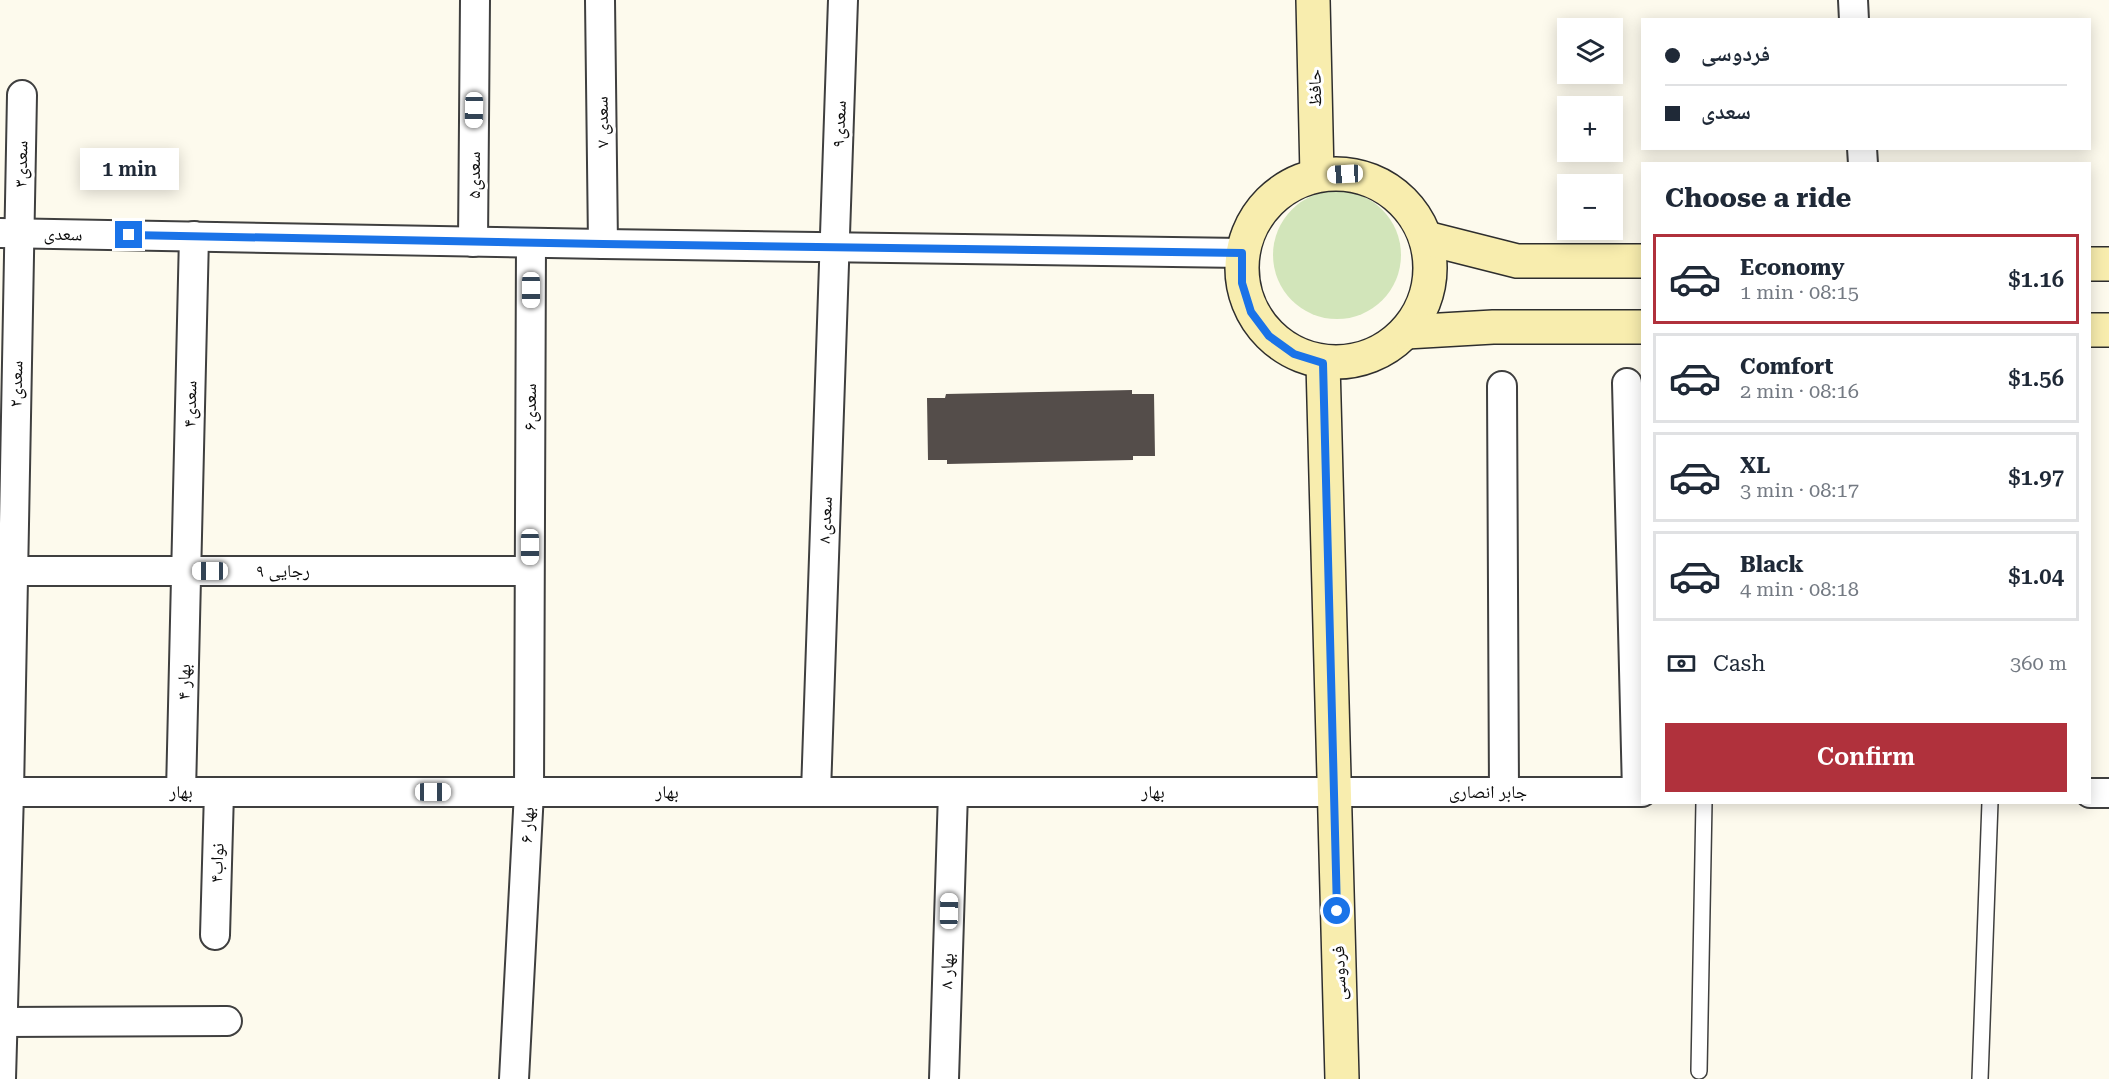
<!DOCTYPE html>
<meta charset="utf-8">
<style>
body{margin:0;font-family:"Roboto Serif","Noto Naskh Arabic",serif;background:#f2f2f3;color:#1f2937;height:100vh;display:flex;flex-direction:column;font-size:22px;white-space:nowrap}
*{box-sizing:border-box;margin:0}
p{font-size:20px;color:#747a83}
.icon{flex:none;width:33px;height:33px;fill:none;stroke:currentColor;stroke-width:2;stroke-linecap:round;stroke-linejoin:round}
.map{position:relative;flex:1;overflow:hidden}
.sheet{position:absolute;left:1641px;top:162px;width:450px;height:642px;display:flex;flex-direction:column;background:#fff;border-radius:0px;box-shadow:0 3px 15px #0003}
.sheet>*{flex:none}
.banner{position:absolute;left:1641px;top:18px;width:450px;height:132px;border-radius:0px;box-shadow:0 3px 15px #0003;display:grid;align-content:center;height:132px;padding:0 24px;background:#fff}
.tools{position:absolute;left:1557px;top:18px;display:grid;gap:12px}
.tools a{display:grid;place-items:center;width:66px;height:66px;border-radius:0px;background:#fff;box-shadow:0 3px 15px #0003;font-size:30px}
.end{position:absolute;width:27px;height:27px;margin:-14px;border:8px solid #1a73e8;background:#fff;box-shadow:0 0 0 3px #fff}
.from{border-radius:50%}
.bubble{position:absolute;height:42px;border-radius:0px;background:#fff;box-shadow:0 3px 15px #0003;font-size:20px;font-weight:600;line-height:42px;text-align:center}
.car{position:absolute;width:18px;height:36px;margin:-18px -9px;border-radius:8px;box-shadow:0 0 4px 2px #0007;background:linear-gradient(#fff 24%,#345 0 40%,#fff 0 76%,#345 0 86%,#fff 0)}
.banner b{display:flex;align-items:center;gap:21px;height:57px;font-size:22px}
.banner b+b{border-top:2px solid #e0e1e3}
.banner i{width:15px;height:15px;background:#1f2937}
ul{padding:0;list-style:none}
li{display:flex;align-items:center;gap:18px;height:90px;margin:0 12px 9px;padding:0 12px;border:3px solid #e0e1e3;border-radius:0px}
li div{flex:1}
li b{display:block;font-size:22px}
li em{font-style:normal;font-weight:600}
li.selected{border-color:#b0313c}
li>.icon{width:54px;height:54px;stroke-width:1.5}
h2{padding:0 24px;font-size:27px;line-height:72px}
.pay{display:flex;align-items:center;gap:15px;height:66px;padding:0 24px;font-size:22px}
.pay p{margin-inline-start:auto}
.primary-button{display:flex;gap:12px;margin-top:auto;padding:12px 24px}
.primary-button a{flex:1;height:69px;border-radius:0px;background:#b0313c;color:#fff;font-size:24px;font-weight:600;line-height:69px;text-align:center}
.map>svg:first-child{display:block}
.green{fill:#d2e5ba}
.building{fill:#544d4a}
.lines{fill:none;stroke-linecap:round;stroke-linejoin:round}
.lane-casing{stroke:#3f3f3f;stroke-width:18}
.street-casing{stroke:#3f3f3f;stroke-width:32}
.secondary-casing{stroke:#2e2e2e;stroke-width:36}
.lane{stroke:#fff;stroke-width:15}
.street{stroke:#fff;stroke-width:28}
.secondary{stroke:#f8edae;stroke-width:33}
.route{stroke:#1a73e8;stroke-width:8}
.labels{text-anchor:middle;stroke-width:6;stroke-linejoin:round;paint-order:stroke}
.street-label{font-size:18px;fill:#0c0c0c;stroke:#fff}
</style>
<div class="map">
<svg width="2109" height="1079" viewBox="0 0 2109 1079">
<rect width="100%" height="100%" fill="#fdfaed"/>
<circle class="green" cx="1337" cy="255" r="64"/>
<path class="building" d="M1132,390V394H1154L1155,456H1133V460L947,464V460H928L927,398H945L946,394Z"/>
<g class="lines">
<defs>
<g id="lane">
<path d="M1699,1071L1704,802"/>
<path d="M1980,1079L1990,802"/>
</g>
<g id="street">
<path d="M600,0L603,244"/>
<path d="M1853,0L1854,20"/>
<path d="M1862,148L1863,164"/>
<path d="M0,233L603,244L1242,253"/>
<path d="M473,242L475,0"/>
<path d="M1627,383L1637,792"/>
<path d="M1502,386L1504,792"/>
<path d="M0,571H529"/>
<path d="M0,792H1642"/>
<path d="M181,792L194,236"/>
<path d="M816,792L843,0"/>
<path d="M2090,793H2109"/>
<path d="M215,935L219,792"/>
<path d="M3,1022L227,1021"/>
<path d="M1,1079L9,792L22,95"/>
<path d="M514,1079L529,792L531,243"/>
<path d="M944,1079L953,792"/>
</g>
<g id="secondary">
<path d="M1313,0L1317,175"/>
<circle cx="1336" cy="268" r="94"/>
<path d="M1426,238L1517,261H1642"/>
<path d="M2090,264H2109"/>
<path d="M2090,330H2109"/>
<path d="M1406,332L1493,327H1642"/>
<path d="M1323,363L1342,1079"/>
</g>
</defs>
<use href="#lane" class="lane-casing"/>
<use href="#street" class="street-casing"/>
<use href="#secondary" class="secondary-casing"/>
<use href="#lane" class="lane"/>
<use href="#street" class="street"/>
<use href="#secondary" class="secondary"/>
</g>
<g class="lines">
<path class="route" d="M129,235L603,244L1242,253V283L1251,312L1269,336L1294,354L1323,363L1337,911"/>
</g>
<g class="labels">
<g class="street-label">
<text transform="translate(1315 88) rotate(-91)" y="6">حافظ</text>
<text transform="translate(602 122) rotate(-91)" y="6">سعدی ۷</text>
<text transform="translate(839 124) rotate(-88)" y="6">سعدی۹</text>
<text transform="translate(21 164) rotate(-89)" y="6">سعدی۳</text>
<text transform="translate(474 175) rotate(-90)" y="6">سعدی۵</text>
<text transform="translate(63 234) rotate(1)" y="6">سعدی</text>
<text transform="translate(16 384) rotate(-89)" y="6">سعدی۲</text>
<text transform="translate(190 404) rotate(-89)" y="6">سعدی۴</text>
<text transform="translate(530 407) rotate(-90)" y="6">سعدی۶</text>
<text transform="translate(825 520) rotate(-88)" y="6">سعدی۸</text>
<text x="283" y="577">رجایی ۹</text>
<text transform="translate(184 682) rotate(-89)" y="6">بهار ۴</text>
<text x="181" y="798">بهار</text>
<text x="667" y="798">بهار</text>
<text x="1153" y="798">بهار</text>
<text x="1488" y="798">جابر انصاری</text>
<text transform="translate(527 825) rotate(-87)" y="6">بهار ۶</text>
<text transform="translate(217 863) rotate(-88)" y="6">نواب۴</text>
<text transform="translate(947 971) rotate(-88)" y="6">بهار ۸</text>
<text transform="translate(1339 973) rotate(-92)" y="6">فردوسی</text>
</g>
</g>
</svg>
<div class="tools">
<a><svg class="icon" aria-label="layers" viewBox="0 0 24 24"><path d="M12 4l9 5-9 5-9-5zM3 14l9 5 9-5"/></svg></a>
<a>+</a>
<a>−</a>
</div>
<i class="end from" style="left:1337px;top:911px"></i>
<i class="end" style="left:129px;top:235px"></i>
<div class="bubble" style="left:80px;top:148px;width:99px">1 min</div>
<i class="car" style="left:474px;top:110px;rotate:181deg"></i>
<i class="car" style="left:1345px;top:174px;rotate:267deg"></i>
<i class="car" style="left:531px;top:290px;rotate:180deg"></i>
<i class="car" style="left:530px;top:547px;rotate:180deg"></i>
<i class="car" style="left:210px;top:571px;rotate:270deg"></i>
<i class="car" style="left:433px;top:792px;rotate:90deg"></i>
<i class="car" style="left:949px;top:911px;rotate:1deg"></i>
<div class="banner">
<b><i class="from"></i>فردوسی</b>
<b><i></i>سعدی</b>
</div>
<section class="sheet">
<h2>Choose a ride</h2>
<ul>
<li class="selected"><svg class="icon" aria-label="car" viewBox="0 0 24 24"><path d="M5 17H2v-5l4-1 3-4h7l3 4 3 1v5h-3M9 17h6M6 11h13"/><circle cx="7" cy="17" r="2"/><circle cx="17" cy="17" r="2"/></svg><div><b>Economy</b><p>1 min · 08:15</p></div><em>$1.16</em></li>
<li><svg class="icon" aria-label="car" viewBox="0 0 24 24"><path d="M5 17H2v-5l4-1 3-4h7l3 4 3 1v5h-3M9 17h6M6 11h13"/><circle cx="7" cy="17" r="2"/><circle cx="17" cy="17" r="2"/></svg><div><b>Comfort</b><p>2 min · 08:16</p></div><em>$1.56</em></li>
<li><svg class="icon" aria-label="car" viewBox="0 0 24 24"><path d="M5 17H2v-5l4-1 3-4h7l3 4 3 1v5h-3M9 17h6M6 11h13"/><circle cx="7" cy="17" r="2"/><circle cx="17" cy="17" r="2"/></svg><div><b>XL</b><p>3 min · 08:17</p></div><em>$1.97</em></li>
<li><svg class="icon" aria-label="car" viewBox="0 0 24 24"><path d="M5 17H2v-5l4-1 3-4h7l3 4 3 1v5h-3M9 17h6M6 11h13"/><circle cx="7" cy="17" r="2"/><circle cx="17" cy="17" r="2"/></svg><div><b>Black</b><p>4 min · 08:18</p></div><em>$1.04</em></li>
</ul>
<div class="pay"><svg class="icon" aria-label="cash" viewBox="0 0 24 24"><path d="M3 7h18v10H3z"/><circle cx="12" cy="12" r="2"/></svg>Cash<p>360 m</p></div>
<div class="primary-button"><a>Confirm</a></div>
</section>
</div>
